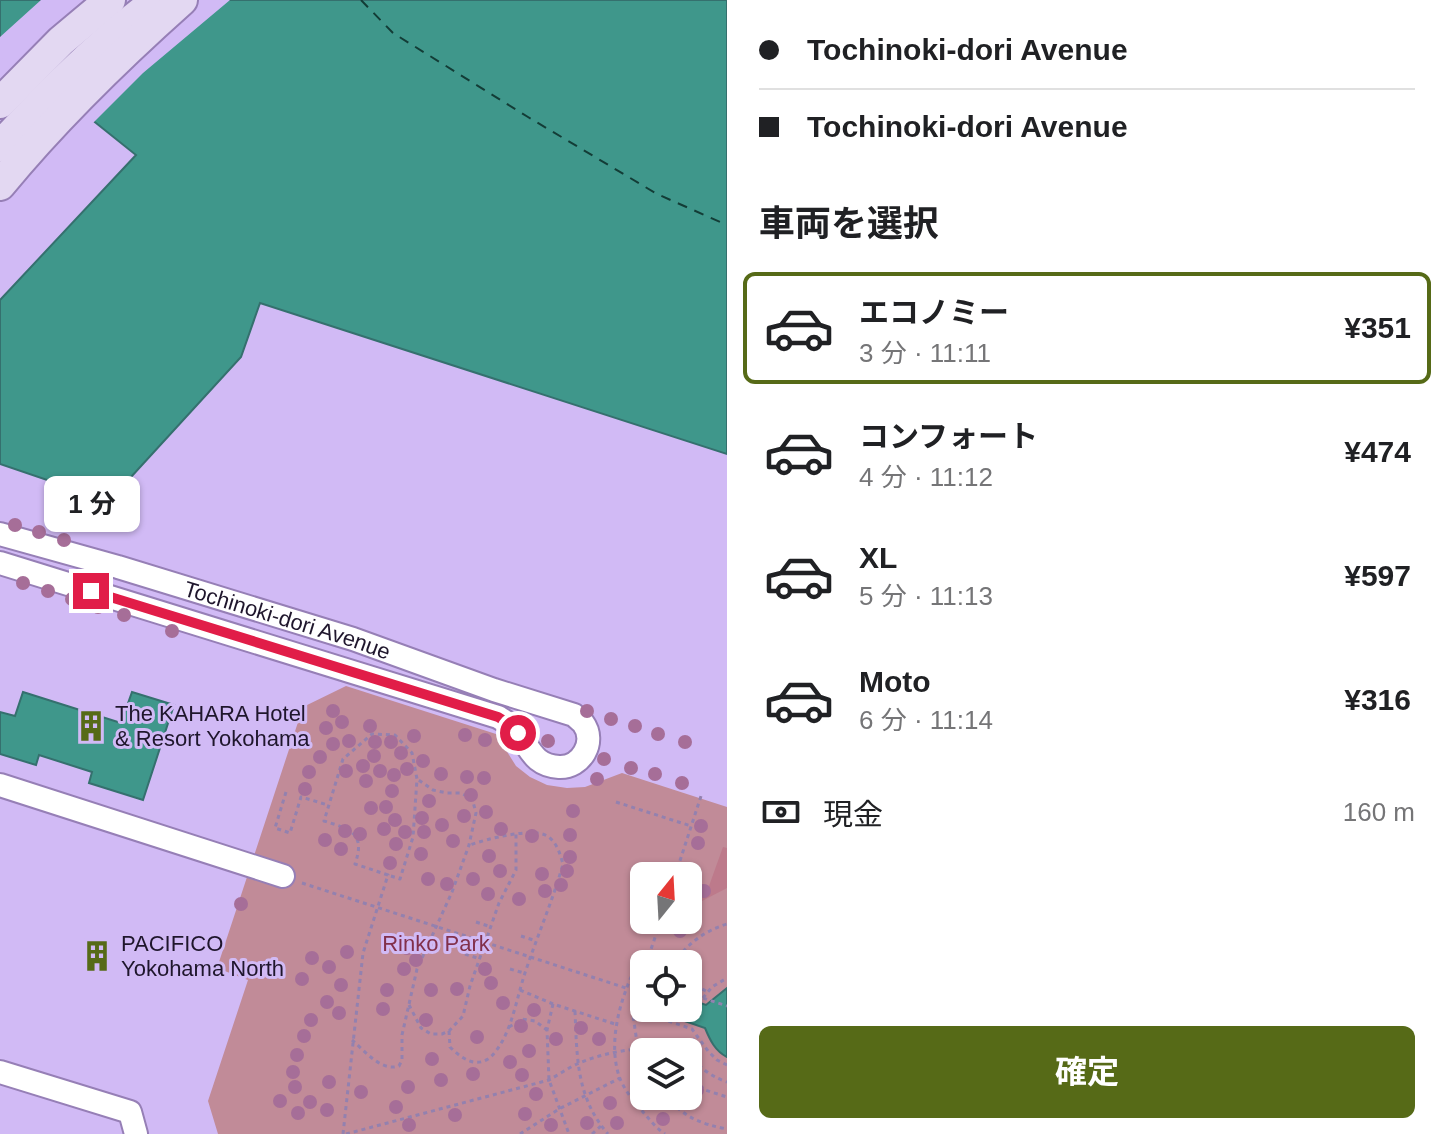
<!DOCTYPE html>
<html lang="ja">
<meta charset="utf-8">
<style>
body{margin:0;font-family:Helvetica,"Noto Sans JP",sans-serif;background:#f6f6f6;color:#202124;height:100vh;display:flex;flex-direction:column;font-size:30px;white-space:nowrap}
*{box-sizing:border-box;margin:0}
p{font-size:26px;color:#757577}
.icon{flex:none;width:44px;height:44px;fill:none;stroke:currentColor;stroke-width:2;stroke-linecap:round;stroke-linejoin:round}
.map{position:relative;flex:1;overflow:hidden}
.panel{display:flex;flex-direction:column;background:#fff;width:720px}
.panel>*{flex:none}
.banner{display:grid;align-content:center;height:176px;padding:0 32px;background:#fff}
.needle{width:52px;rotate:18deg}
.tools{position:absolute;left:630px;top:862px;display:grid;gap:16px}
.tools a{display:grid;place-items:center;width:72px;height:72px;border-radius:12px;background:#fff;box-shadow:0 2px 6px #0004;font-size:40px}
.end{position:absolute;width:36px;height:36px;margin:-18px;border:10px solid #e11d48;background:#fff;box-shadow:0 0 0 4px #fff}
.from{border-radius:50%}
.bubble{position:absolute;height:56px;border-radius:12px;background:#fff;box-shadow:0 2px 6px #0004;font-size:26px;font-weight:700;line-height:56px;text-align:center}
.banner b{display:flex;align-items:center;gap:28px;height:76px;font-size:30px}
.banner b+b{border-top:2px solid #e0e0e0}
.banner i{width:20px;height:20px;background:#202124}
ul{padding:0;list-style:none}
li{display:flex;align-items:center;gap:24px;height:112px;margin:0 16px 12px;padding:0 16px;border:4px solid transparent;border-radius:12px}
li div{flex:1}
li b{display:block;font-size:30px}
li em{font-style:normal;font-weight:700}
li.on{border-color:#566a17}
li>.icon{width:72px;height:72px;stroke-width:1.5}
h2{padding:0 32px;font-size:36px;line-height:96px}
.pay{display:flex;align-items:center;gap:20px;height:88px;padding:0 32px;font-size:30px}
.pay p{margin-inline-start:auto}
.primary-button{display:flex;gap:16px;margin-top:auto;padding:16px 32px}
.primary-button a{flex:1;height:92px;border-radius:12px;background:#566a17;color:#fff;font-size:32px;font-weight:700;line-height:92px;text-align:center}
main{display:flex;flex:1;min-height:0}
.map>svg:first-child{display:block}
.green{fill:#c18b98;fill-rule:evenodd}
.forest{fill:#bd7a8b}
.water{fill:#3f978b;stroke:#35706e;stroke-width:2}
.pier{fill:#d1baf5}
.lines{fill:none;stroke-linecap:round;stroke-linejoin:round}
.ferry{stroke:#133c36;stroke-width:2;stroke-dasharray:10 8;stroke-linecap:butt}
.street-casing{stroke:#967fb6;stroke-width:26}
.secondary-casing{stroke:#967fb6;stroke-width:34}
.path{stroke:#9381af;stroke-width:3;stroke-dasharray:4 4;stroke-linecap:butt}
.street{stroke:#fff;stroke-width:22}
.secondary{stroke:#e3d8f2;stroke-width:30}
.tree{fill:#a66e98}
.route{stroke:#e11d48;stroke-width:10}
.labels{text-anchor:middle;stroke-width:6;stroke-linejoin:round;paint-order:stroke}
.street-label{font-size:22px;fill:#1f162c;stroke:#d1baf5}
.poi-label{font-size:22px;fill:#1f162c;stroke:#d1baf5;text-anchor:start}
.park-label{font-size:22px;fill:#82304b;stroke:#d1baf5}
</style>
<main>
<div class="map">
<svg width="727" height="1134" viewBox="0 0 727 1134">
<rect width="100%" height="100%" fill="#d1baf5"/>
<path class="green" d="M346,686L496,734L516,766L530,777L547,785L567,788L585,787L622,773L727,807V1134H218L208,1101L248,980L217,968L303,707ZM644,876H688V920H644ZM644,964H688V1008H644ZM644,1052H688V1096H644Z"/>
<path class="forest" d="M723,847L727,848V888L702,901L688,898L691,881L709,886Z"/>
<g class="water">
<path d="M0,0H727V454L260,303L241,357L109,501L0,464V300L136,155L96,123L0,51Z"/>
<path d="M23,692L121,723L132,692L174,705L143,800L89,783L92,772L39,755L36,765L0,754V712L15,716Z"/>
<path d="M727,988V1057C715,1051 710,1040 705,1028L647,1008H688V999L706,1005Z"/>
</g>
<path class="pier" d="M41,0H230L143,73L92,124L0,56V37Z"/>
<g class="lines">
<path class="ferry" d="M361,0L393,33L528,117L657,194L727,225"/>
<defs>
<g id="street">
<path id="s1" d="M0,534L118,567L353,639L494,690L574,715C575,716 582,722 583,723C597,742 581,768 559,767C530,765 530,744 513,728C509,723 503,720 498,717L0,563"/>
<path d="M0,785L283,876"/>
<path d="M0,1072L130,1112L136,1134"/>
</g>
<g id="secondary">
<path d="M0,103L61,41L110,0"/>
<path d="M0,146C46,97 93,49 147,8"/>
<path d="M0,185C55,118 118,57 182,0"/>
</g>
</defs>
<use href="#street" class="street-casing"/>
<use href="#secondary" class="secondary-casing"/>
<g class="path">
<path d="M286,792L275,828L290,833L301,797L328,805"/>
<path d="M616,802L691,826"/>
<path d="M675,876L702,793"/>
<path d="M302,883L626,988"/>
<path d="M476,922L491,927"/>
<path d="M521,936L536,941"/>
<path d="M465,954L480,959"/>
<path d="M646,964L638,962C622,994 607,1039 619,1076C623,1088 634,1102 643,1112C650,1120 656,1128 665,1134"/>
<path d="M646,964L661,920"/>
<path d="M673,964C687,944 704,931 727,924"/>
<path d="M510,969L524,973"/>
<path d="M644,979H642L632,1009L692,1029L708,1051L717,1060L727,1065"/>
<path d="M688,982L706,991"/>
<path d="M520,990L553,1004L618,1025"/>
<path d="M688,993L727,1006"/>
<path d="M703,998L712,987L727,978"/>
<path d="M553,1004L547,1030L549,1080L569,1134"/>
<path d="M409,1005L421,1028L431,1034H442L449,1031L463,1016L470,986L499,903L516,870V834"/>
<path d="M632,1009L638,1049L644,1064"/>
<path d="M575,1011C577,1057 576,1097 608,1134"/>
<path d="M509,1027L522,1019L535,1021L547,1030"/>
<path d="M449,1031L450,1047C460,1057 474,1068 488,1059C494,1055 499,1047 503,1040C514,1019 518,993 526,970C538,934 553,900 563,864C560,854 557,842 547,836C533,827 486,839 470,845"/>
<path d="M352,1040C365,1051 381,1072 399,1066L402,1060V1035L417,969L452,892L469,845L476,813L472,798L460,793H447L433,790L417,779"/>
<path d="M685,1046L697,1037"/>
<path d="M688,1075L705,1090L727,1097"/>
<path d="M666,1096C683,1117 701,1124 727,1129"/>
<path d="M343,1134L363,953L388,875L355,864C366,833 350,829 324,821L343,759L372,734L395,735L412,753L417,779L413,837L400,879L388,875"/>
<path d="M346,1134L549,1080C558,1075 568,1068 577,1064C611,1049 648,1047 685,1046C695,1064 707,1075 727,1082"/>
<path d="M520,1134L559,1109L620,1078"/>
<path d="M592,1134L601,1126"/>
</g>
<use href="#street" class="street"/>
<use href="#secondary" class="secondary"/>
</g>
<g class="tree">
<circle cx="15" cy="525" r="7"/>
<circle cx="39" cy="532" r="7"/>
<circle cx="64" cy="540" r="7"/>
<circle cx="23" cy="583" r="7"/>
<circle cx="48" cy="591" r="7"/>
<circle cx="72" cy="599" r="7"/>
<circle cx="98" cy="607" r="7"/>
<circle cx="124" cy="615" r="7"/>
<circle cx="172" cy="631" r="7"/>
<circle cx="333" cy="711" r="7"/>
<circle cx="587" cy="711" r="7"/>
<circle cx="611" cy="719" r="7"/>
<circle cx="342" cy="722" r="7"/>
<circle cx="370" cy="726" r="7"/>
<circle cx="635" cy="726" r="7"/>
<circle cx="326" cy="728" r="7"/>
<circle cx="658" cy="734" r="7"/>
<circle cx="465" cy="735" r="7"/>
<circle cx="414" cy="736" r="7"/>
<circle cx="485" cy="740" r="7"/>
<circle cx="349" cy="741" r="7"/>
<circle cx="548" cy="741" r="7"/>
<circle cx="375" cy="742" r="7"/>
<circle cx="391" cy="742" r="7"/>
<circle cx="685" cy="742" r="7"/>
<circle cx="333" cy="744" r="7"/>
<circle cx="401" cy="753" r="7"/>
<circle cx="374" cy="756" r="7"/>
<circle cx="320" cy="757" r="7"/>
<circle cx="604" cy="759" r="7"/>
<circle cx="423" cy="761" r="7"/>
<circle cx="363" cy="766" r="7"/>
<circle cx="631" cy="768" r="7"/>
<circle cx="407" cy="769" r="7"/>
<circle cx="346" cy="771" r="7"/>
<circle cx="380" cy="771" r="7"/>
<circle cx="309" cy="772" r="7"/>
<circle cx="441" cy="774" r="7"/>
<circle cx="655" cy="774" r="7"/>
<circle cx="394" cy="775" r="7"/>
<circle cx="467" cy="777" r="7"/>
<circle cx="484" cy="778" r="7"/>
<circle cx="597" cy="779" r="7"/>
<circle cx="366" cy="781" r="7"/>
<circle cx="682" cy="783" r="7"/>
<circle cx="305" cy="789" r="7"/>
<circle cx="392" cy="791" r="7"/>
<circle cx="471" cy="795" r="7"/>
<circle cx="429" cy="801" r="7"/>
<circle cx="386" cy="807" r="7"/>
<circle cx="371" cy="808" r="7"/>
<circle cx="573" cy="811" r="7"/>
<circle cx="486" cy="812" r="7"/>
<circle cx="464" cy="816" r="7"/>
<circle cx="422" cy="818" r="7"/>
<circle cx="395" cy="820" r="7"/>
<circle cx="442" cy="825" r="7"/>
<circle cx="701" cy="826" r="7"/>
<circle cx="384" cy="829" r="7"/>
<circle cx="501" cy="829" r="7"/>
<circle cx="345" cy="831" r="7"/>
<circle cx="405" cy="832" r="7"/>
<circle cx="424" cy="832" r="7"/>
<circle cx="360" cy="834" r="7"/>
<circle cx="570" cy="835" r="7"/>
<circle cx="532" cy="836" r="7"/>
<circle cx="325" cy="840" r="7"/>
<circle cx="453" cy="841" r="7"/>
<circle cx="698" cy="843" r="7"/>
<circle cx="396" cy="844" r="7"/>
<circle cx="341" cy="849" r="7"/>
<circle cx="421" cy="854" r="7"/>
<circle cx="489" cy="856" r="7"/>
<circle cx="570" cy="857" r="7"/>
<circle cx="390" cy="863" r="7"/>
<circle cx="500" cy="871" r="7"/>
<circle cx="567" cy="871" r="7"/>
<circle cx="542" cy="874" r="7"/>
<circle cx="428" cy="879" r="7"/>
<circle cx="473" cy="879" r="7"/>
<circle cx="447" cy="884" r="7"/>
<circle cx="561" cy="885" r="7"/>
<circle cx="545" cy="891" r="7"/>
<circle cx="704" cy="891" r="7"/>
<circle cx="488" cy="894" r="7"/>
<circle cx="519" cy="899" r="7"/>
<circle cx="241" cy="904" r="7"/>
<circle cx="680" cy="931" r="7"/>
<circle cx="407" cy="948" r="7"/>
<circle cx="347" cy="952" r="7"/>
<circle cx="312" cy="958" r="7"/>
<circle cx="416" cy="960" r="7"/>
<circle cx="329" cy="967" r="7"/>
<circle cx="404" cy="969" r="7"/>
<circle cx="485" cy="969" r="7"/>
<circle cx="302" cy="979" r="7"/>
<circle cx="491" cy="983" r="7"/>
<circle cx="341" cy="985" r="7"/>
<circle cx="457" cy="989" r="7"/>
<circle cx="387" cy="990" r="7"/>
<circle cx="431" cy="990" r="7"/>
<circle cx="327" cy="1002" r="7"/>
<circle cx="503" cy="1003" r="7"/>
<circle cx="383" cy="1009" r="7"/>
<circle cx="534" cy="1010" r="7"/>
<circle cx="339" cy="1013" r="7"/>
<circle cx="311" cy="1020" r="7"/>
<circle cx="426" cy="1020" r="7"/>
<circle cx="521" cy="1026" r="7"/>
<circle cx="581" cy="1028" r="7"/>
<circle cx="304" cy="1036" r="7"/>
<circle cx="477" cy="1037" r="7"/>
<circle cx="556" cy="1039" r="7"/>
<circle cx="599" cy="1039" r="7"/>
<circle cx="529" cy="1051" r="7"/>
<circle cx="297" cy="1055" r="7"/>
<circle cx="432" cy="1059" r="7"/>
<circle cx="510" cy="1062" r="7"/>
<circle cx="293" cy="1072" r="7"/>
<circle cx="473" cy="1074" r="7"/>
<circle cx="522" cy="1075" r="7"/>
<circle cx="441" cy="1080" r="7"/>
<circle cx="329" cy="1082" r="7"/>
<circle cx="295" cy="1087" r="7"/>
<circle cx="408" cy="1087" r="7"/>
<circle cx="697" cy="1090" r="7"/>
<circle cx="361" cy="1092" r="7"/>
<circle cx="536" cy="1094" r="7"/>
<circle cx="280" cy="1101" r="7"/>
<circle cx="310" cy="1102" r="7"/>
<circle cx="610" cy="1103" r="7"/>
<circle cx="396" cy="1107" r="7"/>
<circle cx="327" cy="1110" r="7"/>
<circle cx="298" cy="1113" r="7"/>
<circle cx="525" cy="1114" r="7"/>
<circle cx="455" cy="1115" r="7"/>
<circle cx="663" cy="1119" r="7"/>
<circle cx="587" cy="1123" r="7"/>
<circle cx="617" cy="1123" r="7"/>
<circle cx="409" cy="1125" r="7"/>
<circle cx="551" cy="1125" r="7"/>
</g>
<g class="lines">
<path class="route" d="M91,591L498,717L511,725L518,733"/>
</g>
<defs>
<symbol id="building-bare" viewBox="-9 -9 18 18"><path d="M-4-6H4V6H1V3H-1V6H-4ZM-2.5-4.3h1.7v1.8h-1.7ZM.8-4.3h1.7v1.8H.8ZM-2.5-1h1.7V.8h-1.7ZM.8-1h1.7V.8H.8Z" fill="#566a17" stroke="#d1baf5" stroke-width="2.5" paint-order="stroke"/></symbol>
</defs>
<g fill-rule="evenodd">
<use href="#building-bare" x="69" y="704" width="44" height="44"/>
<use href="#building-bare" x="75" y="934" width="44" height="44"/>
</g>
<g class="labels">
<g class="street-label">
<text dy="8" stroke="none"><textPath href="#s1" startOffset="300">Tochinoki-dori Avenue</textPath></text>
</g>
<g class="poi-label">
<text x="115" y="721">The KAHARA Hotel<tspan x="115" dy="25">&amp; Resort Yokohama</tspan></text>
<text x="121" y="951">PACIFICO<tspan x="121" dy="25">Yokohama North</tspan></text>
</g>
<g class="park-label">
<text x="436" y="951">Rinko Park</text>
</g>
</g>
</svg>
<div class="tools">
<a><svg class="needle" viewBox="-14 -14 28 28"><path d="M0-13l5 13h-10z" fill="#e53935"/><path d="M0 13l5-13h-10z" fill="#757577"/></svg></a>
<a><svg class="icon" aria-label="locate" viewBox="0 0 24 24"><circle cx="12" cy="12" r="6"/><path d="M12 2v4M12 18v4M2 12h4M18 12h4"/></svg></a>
<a><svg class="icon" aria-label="layers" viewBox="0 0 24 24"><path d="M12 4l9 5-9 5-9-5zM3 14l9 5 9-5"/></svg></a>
</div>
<i class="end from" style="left:518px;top:733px"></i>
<i class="end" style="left:91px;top:591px"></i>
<div class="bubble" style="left:44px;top:476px;width:96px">1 分</div>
</div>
<section class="panel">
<div class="banner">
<b><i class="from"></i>Tochinoki-dori Avenue</b>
<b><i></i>Tochinoki-dori Avenue</b>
</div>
<h2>車両を選択</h2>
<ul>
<li class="on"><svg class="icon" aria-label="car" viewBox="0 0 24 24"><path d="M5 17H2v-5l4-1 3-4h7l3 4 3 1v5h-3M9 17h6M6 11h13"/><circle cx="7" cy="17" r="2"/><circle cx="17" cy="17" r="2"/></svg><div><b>エコノミー</b><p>3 分 · 11:11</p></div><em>¥351</em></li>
<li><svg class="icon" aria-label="car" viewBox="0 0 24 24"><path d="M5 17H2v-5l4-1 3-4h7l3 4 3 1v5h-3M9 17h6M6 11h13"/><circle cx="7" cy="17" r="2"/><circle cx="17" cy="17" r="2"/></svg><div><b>コンフォート</b><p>4 分 · 11:12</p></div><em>¥474</em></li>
<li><svg class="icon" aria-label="car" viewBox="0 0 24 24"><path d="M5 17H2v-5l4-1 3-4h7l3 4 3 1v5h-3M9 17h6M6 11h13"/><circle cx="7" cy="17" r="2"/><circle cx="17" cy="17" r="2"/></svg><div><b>XL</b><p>5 分 · 11:13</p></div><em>¥597</em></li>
<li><svg class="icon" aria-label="car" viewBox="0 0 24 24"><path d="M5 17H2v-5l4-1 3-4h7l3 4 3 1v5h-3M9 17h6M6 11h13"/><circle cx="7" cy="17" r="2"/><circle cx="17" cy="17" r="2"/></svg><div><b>Moto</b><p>6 分 · 11:14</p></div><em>¥316</em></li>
</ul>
<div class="pay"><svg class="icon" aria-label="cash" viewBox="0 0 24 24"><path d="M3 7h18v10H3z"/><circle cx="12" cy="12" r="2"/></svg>現金<p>160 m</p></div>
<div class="primary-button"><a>確定</a></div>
</section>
</main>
